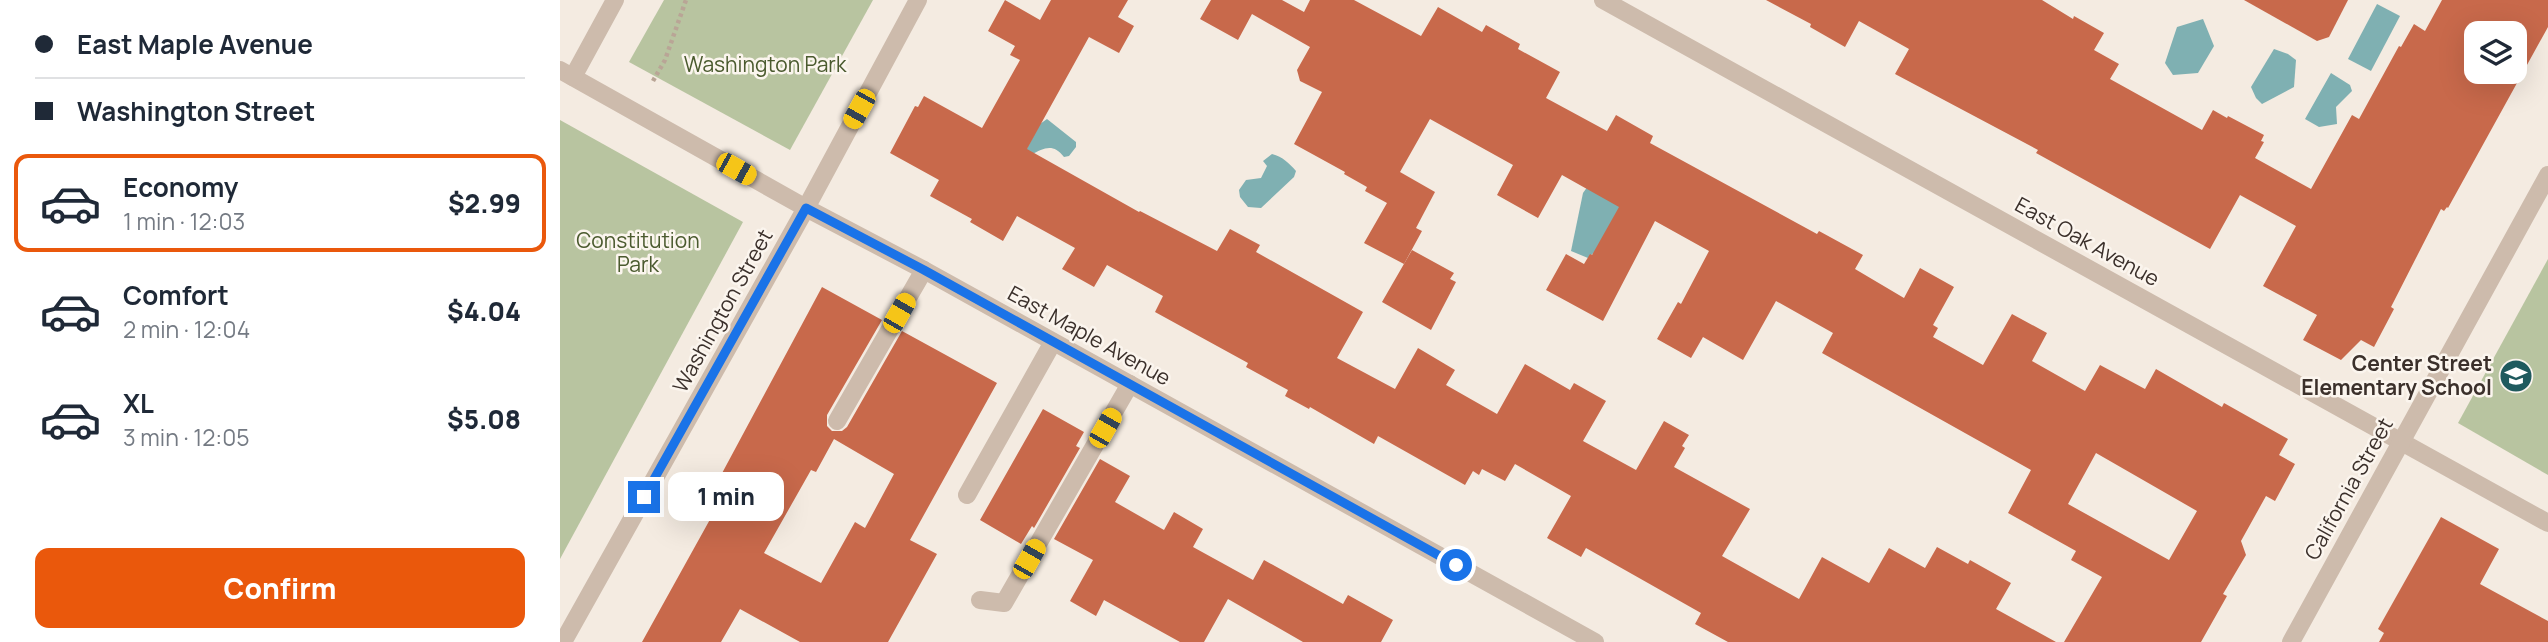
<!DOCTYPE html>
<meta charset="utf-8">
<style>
body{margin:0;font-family:Manrope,sans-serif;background:#f6f6f7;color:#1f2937;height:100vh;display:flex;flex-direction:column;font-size:26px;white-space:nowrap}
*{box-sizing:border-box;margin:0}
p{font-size:23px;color:#747a83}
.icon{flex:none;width:38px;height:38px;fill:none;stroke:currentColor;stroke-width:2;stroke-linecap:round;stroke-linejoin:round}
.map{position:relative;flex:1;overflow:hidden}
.drawer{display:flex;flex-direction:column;background:#fff;width:560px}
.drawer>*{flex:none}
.banner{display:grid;align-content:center;height:154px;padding:0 35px;background:#fff}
.tools{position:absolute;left:1904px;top:21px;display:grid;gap:14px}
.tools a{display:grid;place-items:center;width:63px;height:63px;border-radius:14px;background:#fff;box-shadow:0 7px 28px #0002;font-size:35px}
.end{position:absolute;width:32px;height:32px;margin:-16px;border:9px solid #1a73e8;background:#fff;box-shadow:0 0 0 4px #fff}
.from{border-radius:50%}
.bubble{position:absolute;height:49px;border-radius:14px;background:#fff;box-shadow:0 7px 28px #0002;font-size:23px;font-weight:800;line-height:49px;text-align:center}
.car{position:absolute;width:21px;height:42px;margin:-21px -10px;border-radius:9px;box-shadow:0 0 5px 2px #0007;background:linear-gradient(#f5c518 24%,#345 0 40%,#f5c518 0 76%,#345 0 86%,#f5c518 0)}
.banner b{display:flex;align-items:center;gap:24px;height:66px;font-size:26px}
.banner b+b{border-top:2px solid #e0e1e3}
.banner i{width:18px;height:18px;background:#1f2937}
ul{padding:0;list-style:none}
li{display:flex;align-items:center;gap:21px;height:98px;margin:0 14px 10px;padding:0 21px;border:4px solid transparent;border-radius:14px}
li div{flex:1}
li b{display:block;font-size:26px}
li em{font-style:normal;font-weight:800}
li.current{border-color:#ea580c}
li>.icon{width:63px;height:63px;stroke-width:1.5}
.primary-button{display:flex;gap:14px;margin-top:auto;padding:14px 35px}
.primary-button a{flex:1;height:80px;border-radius:14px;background:#ea580c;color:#fff;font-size:28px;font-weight:800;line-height:80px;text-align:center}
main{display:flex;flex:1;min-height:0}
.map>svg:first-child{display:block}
.green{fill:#b8c4a0}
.water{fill:#7fb0b2}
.building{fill:#c8694b;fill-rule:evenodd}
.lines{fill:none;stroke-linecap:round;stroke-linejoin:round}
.path{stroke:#b9a596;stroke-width:4.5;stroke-dasharray:3.5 3.5;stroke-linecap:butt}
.minor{stroke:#cdbbac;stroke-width:18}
.route{stroke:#1a73e8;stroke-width:9}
.labels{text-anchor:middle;stroke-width:5;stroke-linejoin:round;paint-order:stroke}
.park-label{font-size:21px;fill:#4a5a2e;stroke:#fbf5ee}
.street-label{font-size:21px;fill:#3b302b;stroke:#fbf5ee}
.poi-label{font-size:21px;font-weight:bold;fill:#3b302b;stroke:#fbf5ee;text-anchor:end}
</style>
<main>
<section class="drawer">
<div class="banner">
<b><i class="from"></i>East Maple Avenue</b>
<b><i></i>Washington Street</b>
</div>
<ul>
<li class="current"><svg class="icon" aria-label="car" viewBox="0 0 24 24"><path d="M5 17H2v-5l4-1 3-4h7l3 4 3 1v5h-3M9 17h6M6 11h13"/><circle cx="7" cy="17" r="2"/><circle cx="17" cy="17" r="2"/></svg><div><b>Economy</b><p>1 min · 12:03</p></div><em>$2.99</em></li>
<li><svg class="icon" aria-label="car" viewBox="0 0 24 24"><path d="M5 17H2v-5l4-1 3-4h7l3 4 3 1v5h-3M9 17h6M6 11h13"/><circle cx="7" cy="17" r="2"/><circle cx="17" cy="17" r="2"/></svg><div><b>Comfort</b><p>2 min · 12:04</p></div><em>$4.04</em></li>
<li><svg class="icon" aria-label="car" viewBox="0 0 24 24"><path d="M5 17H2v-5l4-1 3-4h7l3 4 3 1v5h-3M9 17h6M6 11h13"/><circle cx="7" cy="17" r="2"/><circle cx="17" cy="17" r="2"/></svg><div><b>XL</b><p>3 min · 12:05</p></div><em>$5.08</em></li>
</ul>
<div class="primary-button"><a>Confirm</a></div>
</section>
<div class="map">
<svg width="1988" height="642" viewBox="0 0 1988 642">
<rect width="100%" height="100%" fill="#f4ebe1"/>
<g class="green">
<path d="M104,0H313L230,150L69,62Z"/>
<path d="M0,120L183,222L0,559Z"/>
<path d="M1988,259V475L1898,423Z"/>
</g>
<g class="water">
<path d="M1817,4L1840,16L1811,71L1788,59Z"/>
<path d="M1643,19L1654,46L1638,73L1613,75L1605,63L1617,27Z"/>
<path d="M1714,49L1728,54L1736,60L1734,87L1702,104L1696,98L1691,87Z"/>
<path d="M1771,73L1790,85L1792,91L1776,107L1777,124L1759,127L1745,119Z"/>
<path d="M487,119L516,142V147L509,156L504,157C493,143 484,148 471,155L465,152L480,124Z"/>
<path d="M712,154C723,157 729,163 736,171L734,177L701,208L688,207L680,197L679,190L686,180L701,178L707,166L703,161Z"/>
<path d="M1028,186L1083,208L1028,258L1011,251L1023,193Z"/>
</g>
<g class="building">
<path d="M445,0L480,20L491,0H568L558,17L574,26L559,53L529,37L467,149L579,212L580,211L657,251L670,229L700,245L696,252L803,312L777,358L835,389L858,348L895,370L886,385L937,414L965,364L1010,390L1014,383L1046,401L1023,441L1076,470L1104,421L1129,435L1122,446L1125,448L1114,467L1190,509L1162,556L1239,599L1262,557L1309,583L1329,548L1365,568L1377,547L1408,564L1410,560L1451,583L1436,609L1496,642H1168L1135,624L1141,613L1026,548L1021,557L987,538L1011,496L955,464L945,481L922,469L919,475L913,471L905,485L818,436L814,444L750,407L749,409L725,396L728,390L686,367L688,363L595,312L603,296L547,265L534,287L502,269L515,248L457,216L443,241L410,222L412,219L370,196L379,180L330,153L355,106L358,107L364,96L422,128L460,60L450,55L455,46L428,31Z"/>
<path d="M651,0H722L744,12L750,0H794L861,36L878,7L922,32L926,25L960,44L958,49L1000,72L986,98L1047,131L1056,115L1093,136L1090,143L1257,234L1259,231L1303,255L1295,269L1344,298L1360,268L1394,287L1373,325L1378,328L1373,337L1423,365L1452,314L1487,333L1472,361L1525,391L1540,365L1585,389L1596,369L1662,407L1664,403L1728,439L1719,455L1735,464L1715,501L1706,496L1681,541L1686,555L1663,594L1667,596L1641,642H1504L1542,577L1511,560L1516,551L1448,513L1471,470L1262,353L1273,333L1216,301L1183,360L1143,337L1131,358L1097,339L1118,302L1121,304L1149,251L1095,221L1043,321L986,290L1006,254L1024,264L1030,254L1032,255L1059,207L1002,175L978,218L937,195L953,165L870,119L840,172L875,192L856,228L862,231L844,264L804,243L827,203L805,191L807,187L784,174L785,172L734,144L762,92L740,81L737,70L750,47L692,14L678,40L640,19ZM1536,453L1637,511L1609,560L1508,504Z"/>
<path d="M1206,0H1482L1513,19L1514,16L1544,33L1534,50L1559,64L1550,79L1642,130L1653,110L1667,118L1668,116L1704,135L1701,141L1704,142L1695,158L1751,189L1792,115L1799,119L1839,46L1841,47L1854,24L1865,31L1882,0H1988V27L1888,208L1887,207L1884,211L1881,209L1831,307L1834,309L1814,347L1801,340L1781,360L1743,340L1757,315L1703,286L1736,226L1680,195L1650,249L1476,153L1478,150L1335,74L1349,49L1299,21L1285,47L1250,27L1251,24ZM1916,33H1955V72H1916Z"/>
<path d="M1684,0H1788L1769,37L1757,41Z"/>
<path d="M852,250L894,273L890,279L896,282L871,330L822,302Z"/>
<path d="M262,287L322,320L267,415V426L272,431H282L287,427L342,331L437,383L350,540L377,554L328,642H240L180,609L161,642H82L163,496L153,490ZM274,439L334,474L305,528L295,522L261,583L204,553L251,470L256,472Z"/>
<path d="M483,409L524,432L516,446L520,448L474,528L472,526L461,544L420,520Z"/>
<path d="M540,459L570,476L555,502L604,530L614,512L643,529L633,547L693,580L704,560L783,604L788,595L833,620L821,642H743L668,599L644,642H620L544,600L536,616L510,601L533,560L494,539Z"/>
<path d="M1881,517L1939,549L1920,584L1988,621V642H1819L1824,633L1818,629Z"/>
</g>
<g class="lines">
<path class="path" d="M93,81L105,60L126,0"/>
<g class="minor">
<path d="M1043,0L1988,523"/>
<path d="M0,70L246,208L364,270L1035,642"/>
<path d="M13,77L55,0"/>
<path d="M277,421L364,270"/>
<path d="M407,495L493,342"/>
<path d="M420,600L444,603L570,384"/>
<path d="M3,642L246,208L358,0"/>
<path d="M1731,642L1988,175"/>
</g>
</g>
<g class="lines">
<path class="route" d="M84,497L246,208L364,270L896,565"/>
</g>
<defs>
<symbol id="school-disc" viewBox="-11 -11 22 22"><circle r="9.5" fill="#1f5a5e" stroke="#fbf5ee"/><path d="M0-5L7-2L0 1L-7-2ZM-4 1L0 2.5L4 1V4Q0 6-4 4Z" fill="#fff"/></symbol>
</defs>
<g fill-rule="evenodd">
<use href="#school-disc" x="1937" y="357" width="38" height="38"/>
</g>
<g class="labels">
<g class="park-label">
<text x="205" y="72">Washington Park</text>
<text x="78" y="248">Constitution<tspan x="78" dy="24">Park</tspan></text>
</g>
<g class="street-label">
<text transform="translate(1527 242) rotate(29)" y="7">East Oak Avenue</text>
<text transform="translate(163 311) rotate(-61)" y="7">Washington Street</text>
<text transform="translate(529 336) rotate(29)" y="7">East Maple Avenue</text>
<text transform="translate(1789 489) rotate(-61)" y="7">California Street</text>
</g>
<g class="poi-label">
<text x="1932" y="371">Center Street<tspan x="1932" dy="24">Elementary School</tspan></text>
</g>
</g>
</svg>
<div class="tools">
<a><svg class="icon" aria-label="layers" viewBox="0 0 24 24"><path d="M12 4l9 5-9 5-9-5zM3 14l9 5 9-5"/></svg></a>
</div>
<i class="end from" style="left:896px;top:565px"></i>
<i class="end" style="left:84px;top:497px"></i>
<div class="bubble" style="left:108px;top:472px;width:116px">1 min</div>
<i class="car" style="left:299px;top:109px;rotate:209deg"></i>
<i class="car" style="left:176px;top:169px;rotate:119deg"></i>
<i class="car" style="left:339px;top:313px;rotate:30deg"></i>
<i class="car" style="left:545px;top:428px;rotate:30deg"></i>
<i class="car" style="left:469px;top:559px;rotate:30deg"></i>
</div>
</main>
